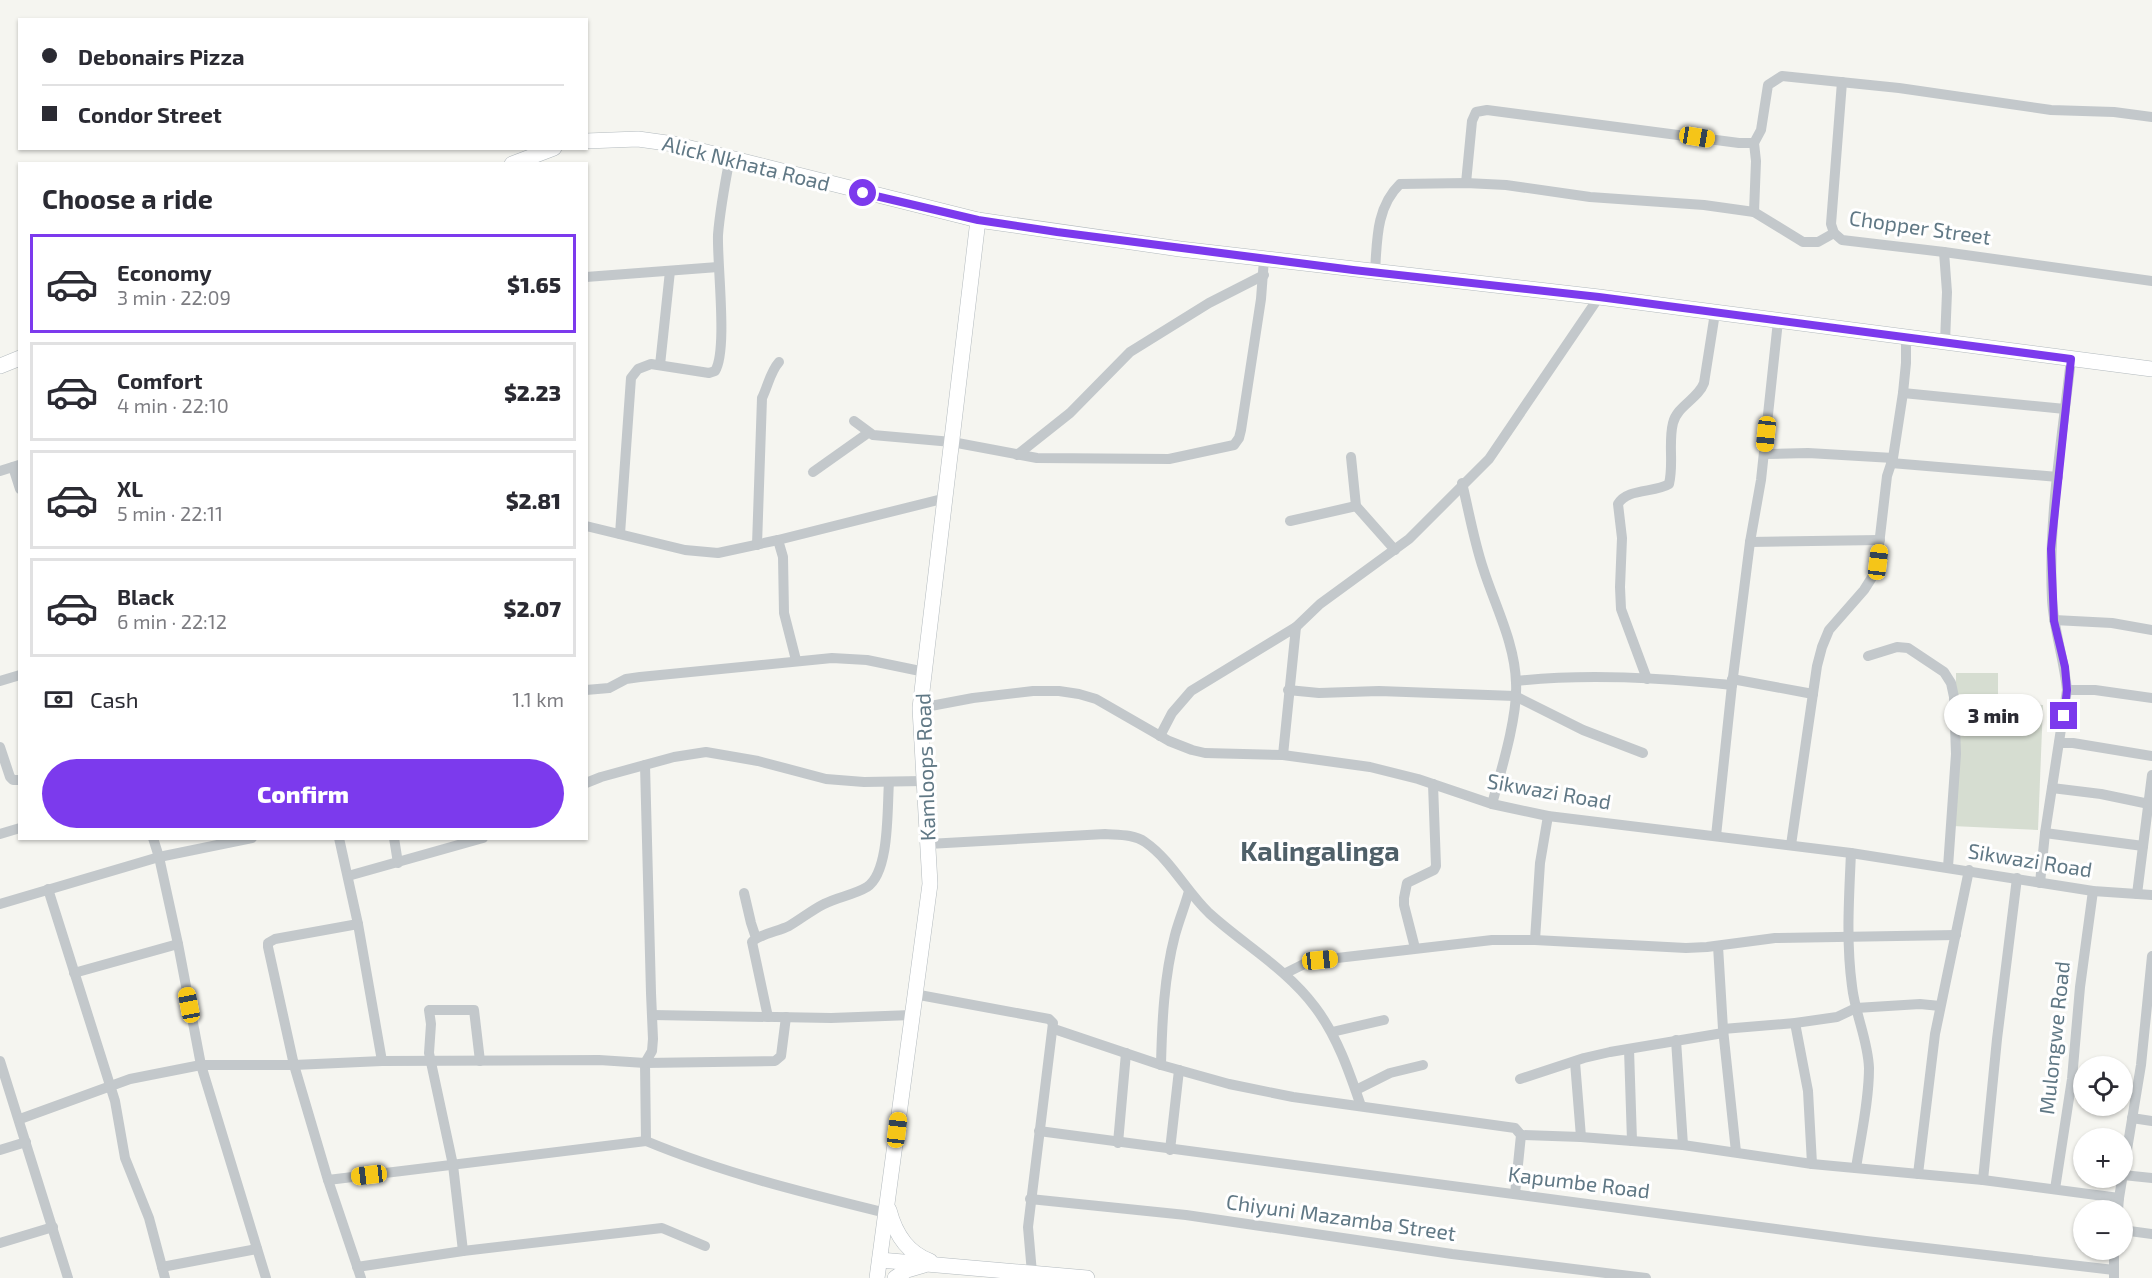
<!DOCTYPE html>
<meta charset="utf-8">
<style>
body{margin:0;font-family:"Exo 2",sans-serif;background:#f7f7f7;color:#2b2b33;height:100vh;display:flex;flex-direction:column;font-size:22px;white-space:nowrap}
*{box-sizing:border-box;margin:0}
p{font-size:20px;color:#7c7c81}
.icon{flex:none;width:33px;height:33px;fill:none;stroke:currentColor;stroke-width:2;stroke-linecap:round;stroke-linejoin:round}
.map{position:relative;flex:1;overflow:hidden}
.details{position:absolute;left:18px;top:162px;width:570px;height:678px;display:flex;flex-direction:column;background:#fff;border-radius:0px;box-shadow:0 2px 4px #0004}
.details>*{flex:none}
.top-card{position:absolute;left:18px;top:18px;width:570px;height:132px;border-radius:0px;box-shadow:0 2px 4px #0004;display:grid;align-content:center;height:132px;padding:0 24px;background:#fff}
.buttons{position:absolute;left:2073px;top:1056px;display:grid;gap:12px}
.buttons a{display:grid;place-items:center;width:60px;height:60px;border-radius:50%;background:#fff;box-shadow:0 2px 4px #0004;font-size:30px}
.end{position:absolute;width:27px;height:27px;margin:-14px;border:8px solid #7c3aed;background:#fff;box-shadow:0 0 0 3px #fff}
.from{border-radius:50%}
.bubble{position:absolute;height:42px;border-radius:21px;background:#fff;box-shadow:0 2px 4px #0004;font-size:20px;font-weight:800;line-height:42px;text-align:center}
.car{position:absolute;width:18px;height:36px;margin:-18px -9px;border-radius:8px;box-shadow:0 0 4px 2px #0007;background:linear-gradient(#f5c518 24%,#345 0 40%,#f5c518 0 76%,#345 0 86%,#f5c518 0)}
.top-card b{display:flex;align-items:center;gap:21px;height:57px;font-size:22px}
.top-card b+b{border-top:2px solid #e1e1e2}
.top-card i{width:15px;height:15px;background:#2b2b33}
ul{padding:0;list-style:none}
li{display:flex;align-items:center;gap:18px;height:99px;margin:0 12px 9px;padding:0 12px;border:3px solid #e1e1e2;border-radius:0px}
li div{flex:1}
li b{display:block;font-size:22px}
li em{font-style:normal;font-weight:800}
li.selected{border-color:#7c3aed}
li>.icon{width:54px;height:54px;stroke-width:1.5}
h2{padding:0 24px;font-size:27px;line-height:72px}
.pay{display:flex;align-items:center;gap:15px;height:66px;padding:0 24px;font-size:22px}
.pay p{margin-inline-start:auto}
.action{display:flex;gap:12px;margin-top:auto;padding:12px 24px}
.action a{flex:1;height:69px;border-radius:36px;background:#7c3aed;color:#fff;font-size:24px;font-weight:800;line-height:69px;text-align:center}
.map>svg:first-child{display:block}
.green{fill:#d6ddd1}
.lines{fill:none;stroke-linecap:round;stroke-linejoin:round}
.secondary-casing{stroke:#b3babe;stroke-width:16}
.street{stroke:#c3c8cb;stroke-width:10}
.secondary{stroke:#fff;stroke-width:15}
.route{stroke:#7c3aed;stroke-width:8}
.labels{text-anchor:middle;stroke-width:6;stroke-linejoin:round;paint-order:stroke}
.street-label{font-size:21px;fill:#607885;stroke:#fff}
.district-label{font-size:27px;font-weight:bold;fill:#4f6069;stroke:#fff}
</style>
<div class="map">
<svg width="2152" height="1278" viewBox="0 0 2152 1278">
<rect width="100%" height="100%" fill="#f5f5f0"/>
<g class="green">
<rect x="1956" y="673" width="42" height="21"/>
<path d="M1957,702L2043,705L2038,830L1952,826Z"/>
</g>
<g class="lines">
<defs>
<g id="secondary">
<path d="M586,141L638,139L674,144L978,220L1180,249L1599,297L2152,369"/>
<path d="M512,164L554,148"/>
<path d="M0,366L20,358"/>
<path d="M889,1210C895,1233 907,1253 930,1261"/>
<path d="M880,1260L1087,1278"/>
<path d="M877,1278L930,884L920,708L978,220"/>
<path d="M895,1278L907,1270L924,1265"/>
</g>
</defs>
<use href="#secondary" class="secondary-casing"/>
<g class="street">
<path d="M1842,82L1831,224L1834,233L1842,240L1944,252L2152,281"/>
<path d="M1466,183L1472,121L1476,112L1487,110L1739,143H1754L1761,130L1768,85L1782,76L1899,88L2051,110L2114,112L2152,117"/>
<path d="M1754,212L1803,242H1818L1834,233"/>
<path d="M1944,252L1947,292L1945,342"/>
<path d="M1375,272C1377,241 1376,207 1400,184L1466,183L1506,185L1590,197L1704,205L1754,212L1756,161L1754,143"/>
<path d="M586,277L718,267"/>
<path d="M660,365L670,271"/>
<path d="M1903,393L2065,409"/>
<path d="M854,421L873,435L952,442L1037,458L1169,459L1234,445L1239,438L1241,430L1261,299L1264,259"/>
<path d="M1764,454L1808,453L1893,458"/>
<path d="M1017,455L1070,413L1130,352L1209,303L1264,275"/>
<path d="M1351,457L1356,506L1395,550"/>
<path d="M1891,463L2058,477"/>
<path d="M13,467L20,489"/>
<path d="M0,471L19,465"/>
<path d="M813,472L868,433"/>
<path d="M1462,483C1469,512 1474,541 1483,568C1495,606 1515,643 1516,683C1518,716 1501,771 1492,804"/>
<path d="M1290,521L1356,506"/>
<path d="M586,526L685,550L718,553L778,540L946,498"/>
<path d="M620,534L631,378L638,369L651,364L709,373L715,371C728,351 717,265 718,235C720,209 725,183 730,157"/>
<path d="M778,540L783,557L784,613L796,660"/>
<path d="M1750,542L1880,540"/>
<path d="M757,545L762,398C768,386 770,372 779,362"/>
<path d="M2054,620L2112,623L2152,630"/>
<path d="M1868,656L1897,647L1908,648L1944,672L1951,683L1954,697L1956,754L1948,867"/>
<path d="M1647,679L1621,609L1620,587L1622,538L1618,504C1627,488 1655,493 1669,484C1674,464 1668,443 1673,423C1677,406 1698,399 1704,383L1715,313"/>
<path d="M1732,679L1813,694"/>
<path d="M0,681L20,675"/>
<path d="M1516,681C1588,673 1660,678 1732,685"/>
<path d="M586,690L609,688L626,679L640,677L832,658L867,660L925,672"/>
<path d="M1288,690L1319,693L1379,691L1515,696L1583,730L1643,753"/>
<path d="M2067,690H2095L2152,698"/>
<path d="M920,708L973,698L1033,691H1059L1079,694L1096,699L1169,741L1192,750L1205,753L1283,755L1370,767L1418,779L1492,804L1548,816L1851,853L2093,891L2152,895"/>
<path d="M1160,736L1172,713L1191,691L1296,627L1320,604L1409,539L1489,459L1599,297"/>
<path d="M2059,743H2073L2152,756"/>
<path d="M0,747L10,777L13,780H20"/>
<path d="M1283,755L1296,627"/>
<path d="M645,765L651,993L653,1039L652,1051L645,1063L646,1141C723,1173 805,1193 886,1213"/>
<path d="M586,783L601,777L674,757L706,752L758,761L826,779L864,782L923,781"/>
<path d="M2052,788L2101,794L2149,804"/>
<path d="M2045,833L2143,846"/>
<path d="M0,834L20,828"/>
<path d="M1716,836L1732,685L1750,542L1761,480L1778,321"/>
<path d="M153,838L159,857L178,944L201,1065L266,1278"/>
<path d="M339,838L358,924L382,1061"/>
<path d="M394,838L398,863"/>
<path d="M928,844L1105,834C1118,835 1134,834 1145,842C1171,860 1186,891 1209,913C1244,945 1286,968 1315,1007C1337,1036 1349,1071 1361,1106"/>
<path d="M1791,845L1817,666L1822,647L1829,630L1864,590L1876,571L1887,476L1893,458L1903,393L1906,363V337"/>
<path d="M1851,853C1849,897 1846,942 1852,986C1855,1014 1868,1040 1869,1068C1869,1101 1861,1135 1856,1168"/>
<path d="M348,876L483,838"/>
<path d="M2040,883L2045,833L2067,690C2064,659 2054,631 2052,600C2048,519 2062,439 2071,359"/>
<path d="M48,889L115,1101L125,1158L149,1218L165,1278"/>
<path d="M744,893L751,923L756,938"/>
<path d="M2137,894L2152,775"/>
<path d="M0,904L159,857L252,838"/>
<path d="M358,924L275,939L268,943V947L294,1065L328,1180L361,1278"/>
<path d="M1535,940L1540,863L1548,816"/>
<path d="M1718,946L1723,1029L1736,1152"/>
<path d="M1415,948L1404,905V898L1407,883L1434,870L1436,866L1433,784"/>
<path d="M74,973L178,944"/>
<path d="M1286,973L1304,964L1320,960L1492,940H1535L1686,948L1707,947L1775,938L1956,935"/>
<path d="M914,994L1049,1019L1053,1023L1028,1227L1032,1273"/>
<path d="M652,1015L831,1018L912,1015"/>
<path d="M768,1017L752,942C758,935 779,931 789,926C801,919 812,910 824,904C837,897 854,895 867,887C890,872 887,808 889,782"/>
<path d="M1795,1023L1808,1091L1812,1164"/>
<path d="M1054,1029L1161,1065L1229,1084L1293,1097L1515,1128L1521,1135L1515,1194"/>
<path d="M1723,1029L1795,1023L1837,1017L1856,1008L1920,1004L1940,1006"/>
<path d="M1332,1032L1384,1020"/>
<path d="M1676,1040L1683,1145"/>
<path d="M1629,1049L1632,1141"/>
<path d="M0,1061L68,1278"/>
<path d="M1575,1062L1581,1137"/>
<path d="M1161,1065C1162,1022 1164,977 1175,935C1179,920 1185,906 1189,891"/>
<path d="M1520,1079L1584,1058L1610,1052L1723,1033"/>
<path d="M1356,1090L1390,1073L1423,1065"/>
<path d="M2132,1118L2152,1121"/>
<path d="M20,1119L130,1079L201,1065H294L382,1061L599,1060L645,1063L775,1061L781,1056L786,1017"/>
<path d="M1039,1131L1866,1241L2114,1270"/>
<path d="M1521,1135L1581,1137L1683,1145L1812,1164L1983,1180L2119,1198"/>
<path d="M1118,1143L1126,1053"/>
<path d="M0,1150L26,1142"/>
<path d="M1170,1150L1179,1070"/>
<path d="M1918,1174L1935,1034L1969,870"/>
<path d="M2123,1175L2152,1178"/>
<path d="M328,1180L646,1141"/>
<path d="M1983,1180L1997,1039L2017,878"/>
<path d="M2055,1189L2072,1079L2080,987L2093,891"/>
<path d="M1030,1199L1186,1215L1452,1254L1646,1278"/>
<path d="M2118,1210L2119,1198L2141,1065L2152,956"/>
<path d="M2122,1230L2152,1234"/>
<path d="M0,1243L53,1227"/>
<path d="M463,1251L453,1165L429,1053L431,1024L429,1010H474L480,1061"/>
<path d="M162,1267L257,1249"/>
<path d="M357,1267L463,1251L662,1228L705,1246"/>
<path d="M2114,1278V1250"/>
</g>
<use href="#secondary" class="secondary"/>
</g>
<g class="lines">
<path class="route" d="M863,193L978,220L1057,232L1353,270L1599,297L2071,359L2051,549L2054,621L2065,667L2067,690L2064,716"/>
</g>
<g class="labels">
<g class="street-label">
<text transform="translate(746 164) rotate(14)" y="7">Alick Nkhata Road</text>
<text transform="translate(1920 228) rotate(8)" y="7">Chopper Street</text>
<text transform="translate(926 767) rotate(-92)" y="7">Kamloops Road</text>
<text transform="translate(1549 792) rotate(10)" y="7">Sikwazi Road</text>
<text transform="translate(2030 861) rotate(9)" y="7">Sikwazi Road</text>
<text transform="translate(2055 1038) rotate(-84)" y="7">Mulongwe Road</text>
<text transform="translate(1579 1183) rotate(7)" y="7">Kapumbe Road</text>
<text transform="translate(1341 1218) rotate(8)" y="7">Chiyuni Mazamba Street</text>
</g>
<g class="district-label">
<text x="1320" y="861">Kalingalinga</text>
</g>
</g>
</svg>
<div class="buttons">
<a><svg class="icon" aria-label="locate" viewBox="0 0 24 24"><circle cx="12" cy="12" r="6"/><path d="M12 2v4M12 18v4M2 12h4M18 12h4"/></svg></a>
<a>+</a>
<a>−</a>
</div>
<i class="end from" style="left:863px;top:193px"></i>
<i class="end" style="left:2064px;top:716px"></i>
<div class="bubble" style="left:1944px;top:694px;width:99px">3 min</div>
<i class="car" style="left:1697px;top:137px;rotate:99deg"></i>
<i class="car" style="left:1766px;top:434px;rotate:186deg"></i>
<i class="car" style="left:1878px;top:562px;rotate:7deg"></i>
<i class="car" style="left:1320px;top:960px;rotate:84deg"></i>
<i class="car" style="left:189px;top:1005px;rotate:349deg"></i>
<i class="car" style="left:897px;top:1130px;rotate:7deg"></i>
<i class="car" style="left:369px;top:1175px;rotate:263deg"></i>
<div class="top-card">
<b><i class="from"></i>Debonairs Pizza</b>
<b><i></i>Condor Street</b>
</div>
<section class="details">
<h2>Choose a ride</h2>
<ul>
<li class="selected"><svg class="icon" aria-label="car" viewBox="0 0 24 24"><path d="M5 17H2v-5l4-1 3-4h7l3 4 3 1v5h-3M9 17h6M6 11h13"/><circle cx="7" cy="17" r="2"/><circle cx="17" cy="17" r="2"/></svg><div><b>Economy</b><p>3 min · 22:09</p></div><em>$1.65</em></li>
<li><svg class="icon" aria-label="car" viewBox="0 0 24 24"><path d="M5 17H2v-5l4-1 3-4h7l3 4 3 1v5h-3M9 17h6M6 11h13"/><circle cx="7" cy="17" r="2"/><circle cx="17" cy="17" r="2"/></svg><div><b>Comfort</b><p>4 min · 22:10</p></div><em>$2.23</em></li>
<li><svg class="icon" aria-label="car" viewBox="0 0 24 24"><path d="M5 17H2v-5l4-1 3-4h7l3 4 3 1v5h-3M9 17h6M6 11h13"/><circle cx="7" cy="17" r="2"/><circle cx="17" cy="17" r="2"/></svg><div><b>XL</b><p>5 min · 22:11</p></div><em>$2.81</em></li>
<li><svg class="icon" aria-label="car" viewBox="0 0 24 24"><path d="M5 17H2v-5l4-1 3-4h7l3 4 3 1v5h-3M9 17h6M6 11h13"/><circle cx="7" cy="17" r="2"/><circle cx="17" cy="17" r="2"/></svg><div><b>Black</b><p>6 min · 22:12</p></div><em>$2.07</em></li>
</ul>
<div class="pay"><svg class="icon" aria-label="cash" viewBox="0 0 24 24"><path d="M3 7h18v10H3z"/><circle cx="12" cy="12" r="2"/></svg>Cash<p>1.1 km</p></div>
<div class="action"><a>Confirm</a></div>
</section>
</div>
